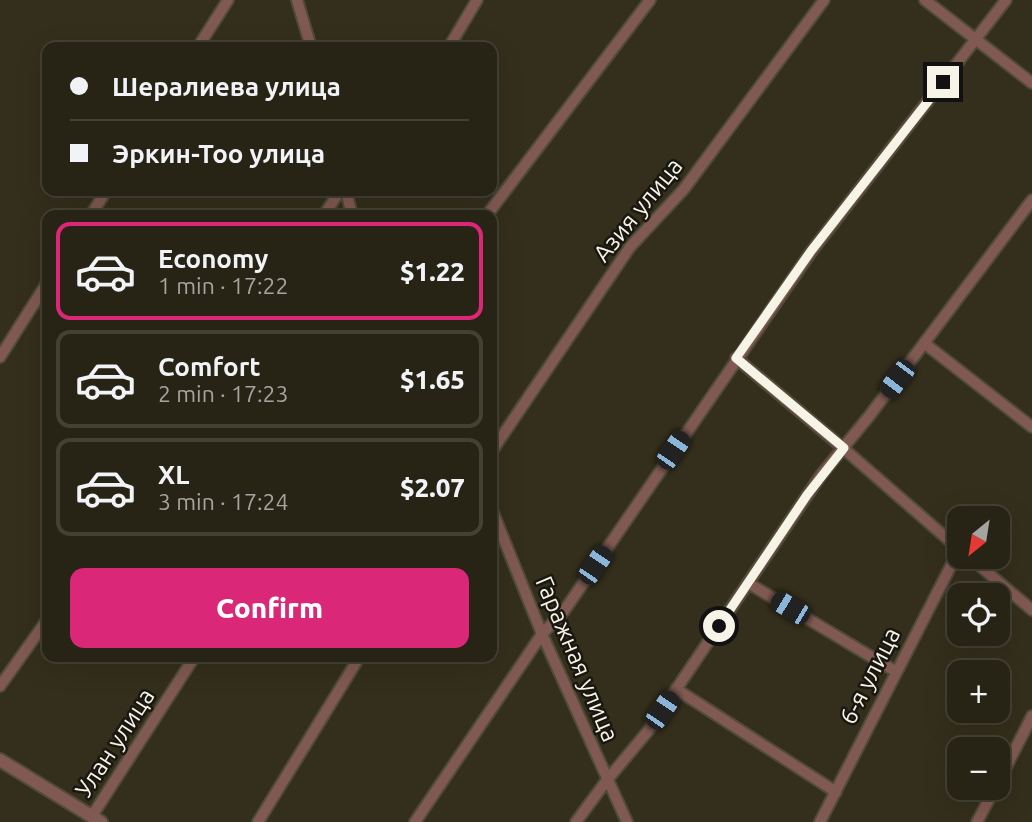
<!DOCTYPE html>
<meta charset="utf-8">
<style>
body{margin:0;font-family:Ubuntu,sans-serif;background:#332f22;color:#f1f3f6;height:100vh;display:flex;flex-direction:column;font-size:26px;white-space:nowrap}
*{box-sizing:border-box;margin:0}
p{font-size:23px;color:#a4a4a0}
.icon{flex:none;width:38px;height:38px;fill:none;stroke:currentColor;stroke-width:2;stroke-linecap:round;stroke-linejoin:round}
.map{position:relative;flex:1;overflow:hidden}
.side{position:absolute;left:42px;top:210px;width:455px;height:452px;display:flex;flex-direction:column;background:#272315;border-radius:14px;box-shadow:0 7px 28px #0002,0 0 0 2px #434034}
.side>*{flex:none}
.top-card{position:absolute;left:42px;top:42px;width:455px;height:154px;border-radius:14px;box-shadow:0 7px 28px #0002,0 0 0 2px #434034;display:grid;align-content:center;height:154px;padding:0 28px;background:#272315}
.needle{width:46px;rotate:210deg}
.tools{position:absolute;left:947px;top:506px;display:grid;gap:14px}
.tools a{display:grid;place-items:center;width:63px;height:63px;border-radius:14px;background:#272315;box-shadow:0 7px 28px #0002,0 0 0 2px #434034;font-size:35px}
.end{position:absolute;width:32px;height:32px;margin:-16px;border:9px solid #f6f4e7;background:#111;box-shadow:0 0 0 4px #111}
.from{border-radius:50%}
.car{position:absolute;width:21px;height:42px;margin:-21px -10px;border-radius:9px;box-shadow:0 0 5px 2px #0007;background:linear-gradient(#222 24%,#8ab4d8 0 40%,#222 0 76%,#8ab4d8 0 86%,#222 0)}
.top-card b{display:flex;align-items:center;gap:24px;height:66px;font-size:26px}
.top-card b+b{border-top:2px solid #434034}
.top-card i{width:18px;height:18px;background:#f1f3f6}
ul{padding:12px 0 0;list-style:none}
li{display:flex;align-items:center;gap:21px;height:98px;margin:0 14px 10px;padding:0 14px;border:4px solid #434034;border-radius:14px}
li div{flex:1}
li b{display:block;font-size:26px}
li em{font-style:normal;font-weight:800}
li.on{border-color:#db2777}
li>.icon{width:63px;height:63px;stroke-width:1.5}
.primary-button{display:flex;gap:14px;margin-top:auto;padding:14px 28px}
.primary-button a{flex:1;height:80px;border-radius:14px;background:#db2777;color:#fff;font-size:28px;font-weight:800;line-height:80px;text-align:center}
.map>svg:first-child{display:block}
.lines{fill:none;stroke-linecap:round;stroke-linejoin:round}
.minor-casing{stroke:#4f4b38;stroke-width:14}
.tertiary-casing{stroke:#4f4b38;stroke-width:16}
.minor{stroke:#805952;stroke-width:10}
.tertiary{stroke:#805952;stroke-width:12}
.route{stroke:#f6f4e7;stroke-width:9}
.labels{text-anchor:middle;stroke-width:5;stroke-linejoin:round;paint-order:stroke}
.street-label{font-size:24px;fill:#f6f4e7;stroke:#19170f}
</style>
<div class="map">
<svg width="1032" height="822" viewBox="0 0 1032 822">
<rect width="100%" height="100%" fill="#342f1c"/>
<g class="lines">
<defs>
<g id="minor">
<path d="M297,0L311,47"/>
<path d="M925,0L1032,83"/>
<path d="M198,47L228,0"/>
<path d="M449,47L477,0"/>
<path d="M346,191L352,215"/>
<path d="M91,215L106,191"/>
<path d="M324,215L340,191"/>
<path d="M487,215L650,0"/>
<path d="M924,343L1032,427"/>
<path d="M0,357L47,283"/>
<path d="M736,358L843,448L959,549"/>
<path d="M492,451L630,247L684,189L824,0"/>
<path d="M492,510L542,634L627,822"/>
<path d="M968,556L1032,610"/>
<path d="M748,583L895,671"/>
<path d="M0,686L47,620"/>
<path d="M676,689L836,792"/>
<path d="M998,783L1032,716"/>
<path d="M92,816L195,656"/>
<path d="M258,822L360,656"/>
<path d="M415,822L542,634L564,611L811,252L1006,0"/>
<path d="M576,822L607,780L648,731L821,475L870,415L1032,200"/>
<path d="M820,822L959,550"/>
<path d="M977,822L995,788"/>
</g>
<path id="tertiary" d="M0,760L101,822"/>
</defs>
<use href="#minor" class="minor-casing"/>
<use href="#tertiary" class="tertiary-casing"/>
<use href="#minor" class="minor"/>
<use href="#tertiary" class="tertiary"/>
</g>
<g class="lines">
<path class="route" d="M719,626L807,495L844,448L736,358L811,251L943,82"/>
</g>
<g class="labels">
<g class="street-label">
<text transform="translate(638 210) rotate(-51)" y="8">Азия улица</text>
<text transform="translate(577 659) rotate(67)" y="8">Гаражная улица</text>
<text transform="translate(870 676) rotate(-63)" y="8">6-я улица</text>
<text transform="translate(115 743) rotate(-57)" y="8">Улан улица</text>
</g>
</g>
</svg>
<div class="tools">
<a><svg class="needle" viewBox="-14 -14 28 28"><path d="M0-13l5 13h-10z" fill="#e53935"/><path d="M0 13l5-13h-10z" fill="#a4a4a0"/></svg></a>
<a><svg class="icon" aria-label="locate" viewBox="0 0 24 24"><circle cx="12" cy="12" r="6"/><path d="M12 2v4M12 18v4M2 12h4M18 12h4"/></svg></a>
<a>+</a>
<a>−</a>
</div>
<i class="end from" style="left:719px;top:626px"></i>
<i class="end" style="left:943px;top:82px"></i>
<i class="car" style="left:897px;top:379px;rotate:217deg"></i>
<i class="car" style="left:673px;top:450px;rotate:34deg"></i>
<i class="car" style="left:595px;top:565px;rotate:34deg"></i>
<i class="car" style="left:790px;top:608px;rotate:301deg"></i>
<i class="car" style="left:662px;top:710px;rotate:34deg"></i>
<div class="top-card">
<b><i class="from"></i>Шералиева улица</b>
<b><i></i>Эркин-Тоо улица</b>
</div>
<section class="side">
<ul>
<li class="on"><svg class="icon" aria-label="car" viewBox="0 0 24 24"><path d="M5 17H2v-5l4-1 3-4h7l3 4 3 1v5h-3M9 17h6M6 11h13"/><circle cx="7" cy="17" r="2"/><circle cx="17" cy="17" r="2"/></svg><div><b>Economy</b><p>1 min · 17:22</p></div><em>$1.22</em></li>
<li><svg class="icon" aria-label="car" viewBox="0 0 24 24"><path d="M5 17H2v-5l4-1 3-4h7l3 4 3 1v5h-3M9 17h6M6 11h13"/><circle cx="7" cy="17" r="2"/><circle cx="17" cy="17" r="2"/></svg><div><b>Comfort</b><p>2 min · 17:23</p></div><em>$1.65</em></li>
<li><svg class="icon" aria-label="car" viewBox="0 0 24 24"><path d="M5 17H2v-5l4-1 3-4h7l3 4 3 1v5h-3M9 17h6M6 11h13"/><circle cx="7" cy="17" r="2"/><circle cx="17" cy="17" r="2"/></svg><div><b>XL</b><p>3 min · 17:24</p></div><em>$2.07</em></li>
</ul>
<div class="primary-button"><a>Confirm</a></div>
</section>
</div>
